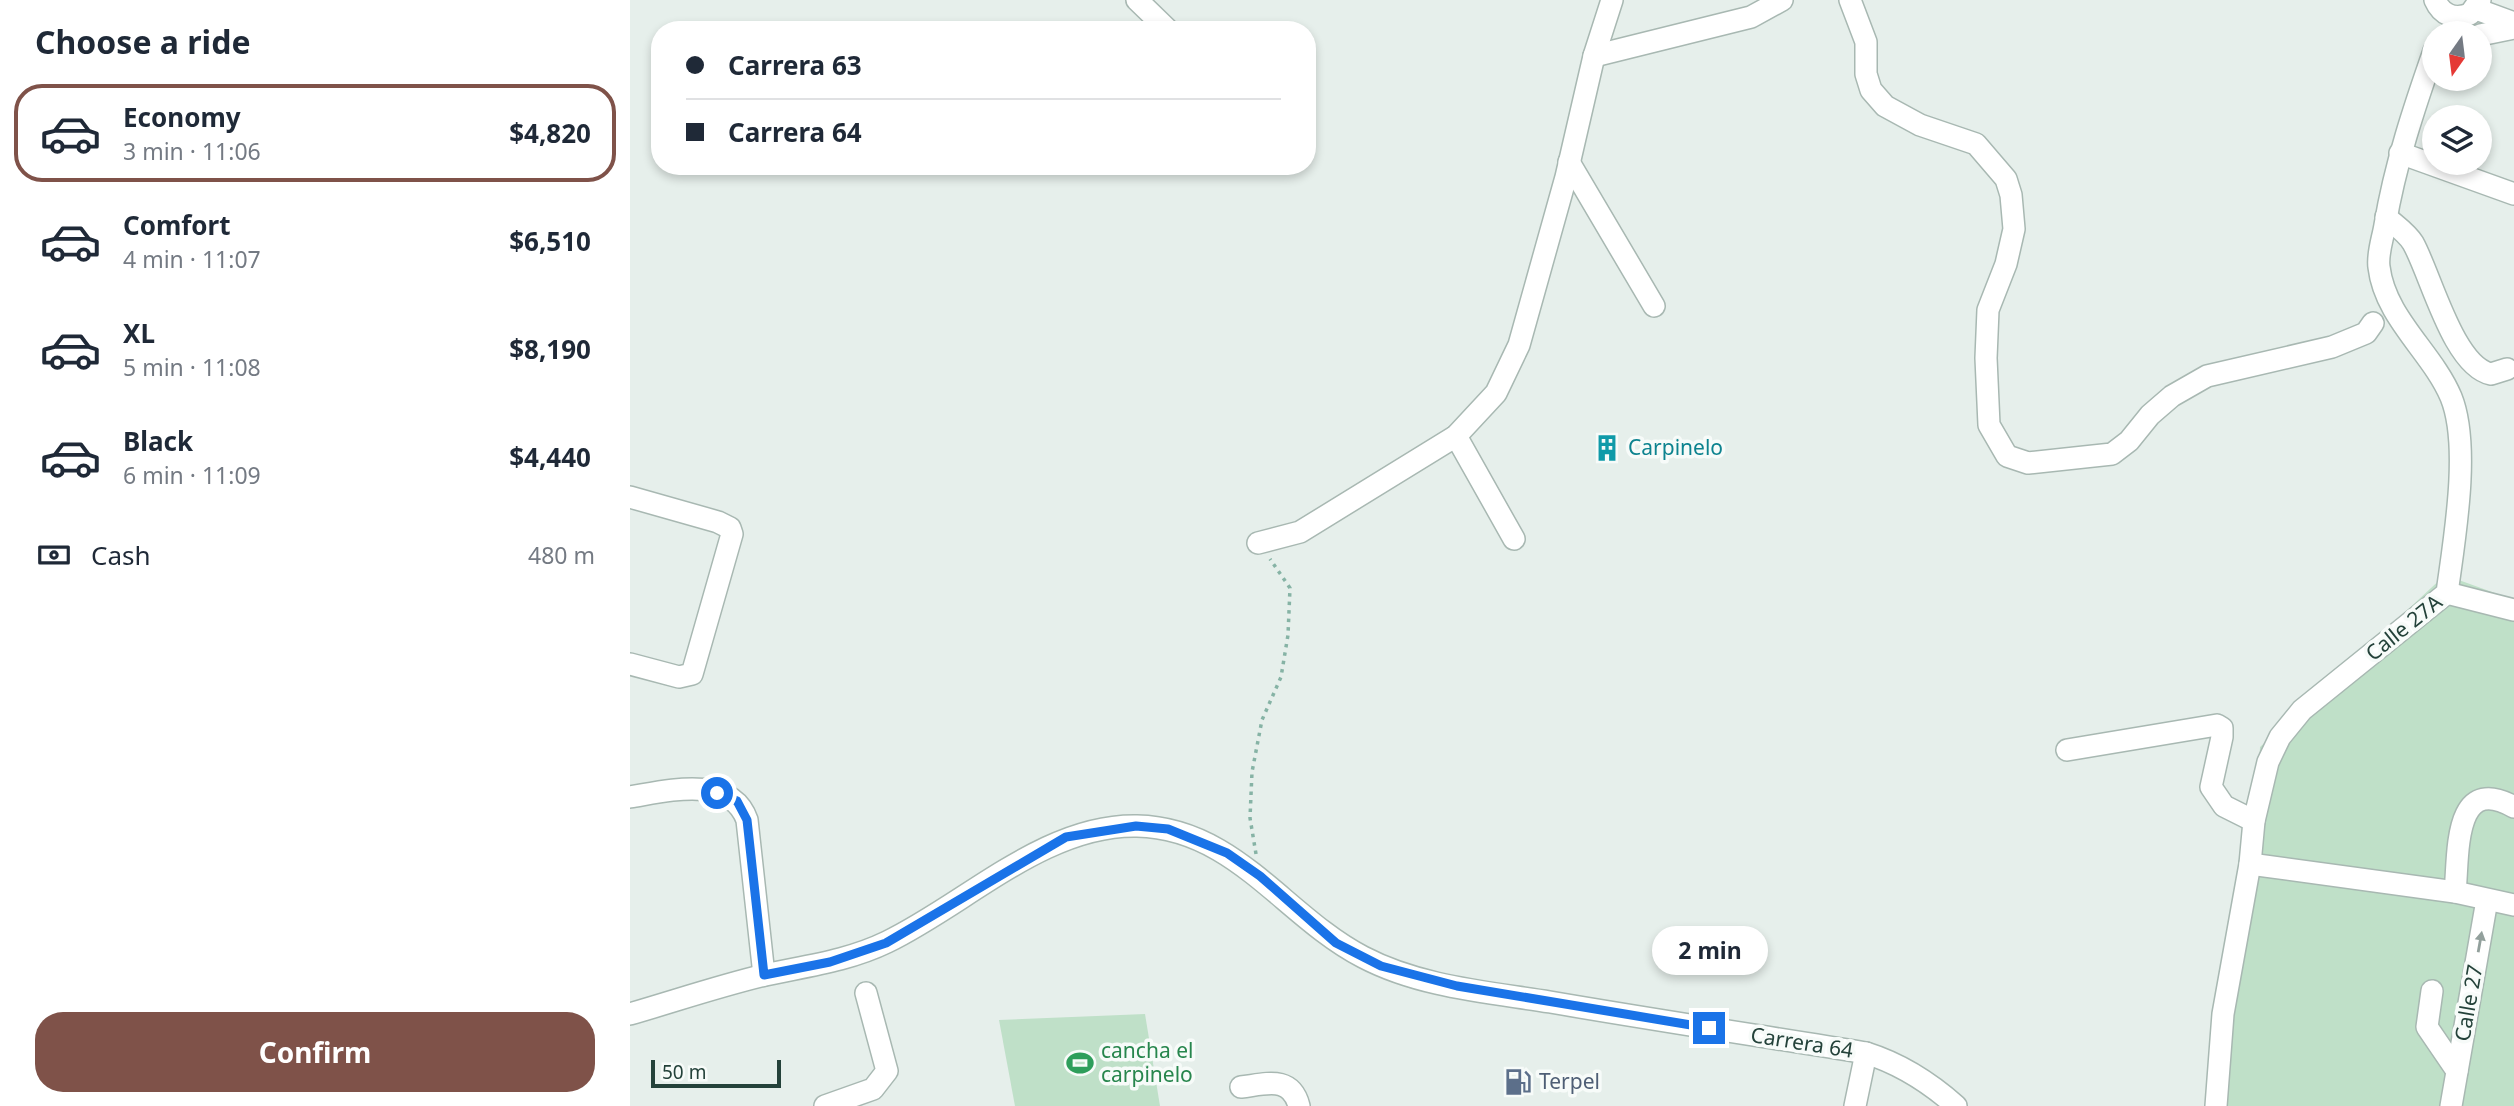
<!DOCTYPE html>
<meta charset="utf-8">
<style>
body{margin:0;font-family:"Noto Sans",sans-serif;background:#f6f6f7;color:#1f2937;height:100vh;display:flex;flex-direction:column;font-size:26px;white-space:nowrap}
*{box-sizing:border-box;margin:0}
p{font-size:23px;color:#747a83}
.icon{flex:none;width:38px;height:38px;fill:none;stroke:currentColor;stroke-width:2;stroke-linecap:round;stroke-linejoin:round}
.map{position:relative;flex:1;overflow:hidden}
.drawer{display:flex;flex-direction:column;background:#fff;width:630px}
.drawer>*{flex:none}
.banner{position:absolute;left:21px;top:21px;width:665px;height:154px;border-radius:28px;box-shadow:0 4px 10px #0003;display:grid;align-content:center;height:154px;padding:0 35px;background:#fff}
.needle{width:46px;rotate:194deg}
.tools{position:absolute;left:1792px;top:21px;display:grid;gap:14px}
.tools a{display:grid;place-items:center;width:70px;height:70px;border-radius:50%;background:#fff;box-shadow:0 4px 10px #0003;font-size:35px}
.scale{position:absolute;left:21px;bottom:18px;width:130px;box-sizing:border-box;padding-left:7px;border:4px solid #24423a;border-top:0;font-size:19px;line-height:24px;white-space:nowrap;color:#24423a;-webkit-text-stroke:5px #f7fbf9;paint-order:stroke}
.end{position:absolute;width:32px;height:32px;margin:-16px;border:9px solid #1a73e8;background:#fff;box-shadow:0 0 0 4px #fff}
.from{border-radius:50%}
.bubble{position:absolute;height:49px;border-radius:24px;background:#fff;box-shadow:0 4px 10px #0003;font-size:23px;font-weight:700;line-height:49px;text-align:center}
.banner b{display:flex;align-items:center;gap:24px;height:66px;font-size:26px}
.banner b+b{border-top:2px solid #e0e1e3}
.banner i{width:18px;height:18px;background:#1f2937}
ul{padding:0;list-style:none}
li{display:flex;align-items:center;gap:21px;height:98px;margin:0 14px 10px;padding:0 21px;border:4px solid transparent;border-radius:28px}
li div{flex:1}
li b{display:block;font-size:26px}
li em{font-style:normal;font-weight:700}
li.on{border-color:#7f5249}
li>.icon{width:63px;height:63px;stroke-width:1.5}
h2{padding:0 35px;font-size:32px;line-height:84px}
.pay{display:flex;align-items:center;gap:18px;height:77px;padding:0 35px;font-size:26px}
.pay p{margin-inline-start:auto}
.button{display:flex;gap:14px;margin-top:auto;padding:14px 35px}
.button a{flex:1;height:80px;border-radius:28px;background:#7f5249;color:#fff;font-size:28px;font-weight:700;line-height:80px;text-align:center}
main{display:flex;flex:1;min-height:0}
.map>svg:first-child{display:block}
.green{fill:#bfe0c8}
.lines{fill:none;stroke-linecap:round;stroke-linejoin:round}
.minor-casing{stroke:#a8b8b2;stroke-width:24}
.path{stroke:#86b3a5;stroke-width:3.5;stroke-dasharray:3.5 5;stroke-linecap:butt}
.minor{stroke:#fff;stroke-width:21}
.oneway{fill:#92a09c}
.route{stroke:#1a73e8;stroke-width:9}
.labels{text-anchor:middle;stroke-width:7;stroke-linejoin:round;paint-order:stroke}
.culture-label{font-size:21px;fill:#0d838f;stroke:#f7fbf9;text-anchor:start}
.street-label{font-size:21px;fill:#24423a;stroke:#f7fbf9}
.leisure-label{font-size:21px;fill:#27864d;stroke:#f7fbf9;text-anchor:start}
.service-label{font-size:21px;fill:#4e5e75;stroke:#f7fbf9;text-anchor:start}
</style>
<main>
<section class="drawer">
<h2>Choose a ride</h2>
<ul>
<li class="on"><svg class="icon" aria-label="car" viewBox="0 0 24 24"><path d="M5 17H2v-5l4-1 3-4h7l3 4 3 1v5h-3M9 17h6M6 11h13"/><circle cx="7" cy="17" r="2"/><circle cx="17" cy="17" r="2"/></svg><div><b>Economy</b><p>3 min · 11:06</p></div><em>$4,820</em></li>
<li><svg class="icon" aria-label="car" viewBox="0 0 24 24"><path d="M5 17H2v-5l4-1 3-4h7l3 4 3 1v5h-3M9 17h6M6 11h13"/><circle cx="7" cy="17" r="2"/><circle cx="17" cy="17" r="2"/></svg><div><b>Comfort</b><p>4 min · 11:07</p></div><em>$6,510</em></li>
<li><svg class="icon" aria-label="car" viewBox="0 0 24 24"><path d="M5 17H2v-5l4-1 3-4h7l3 4 3 1v5h-3M9 17h6M6 11h13"/><circle cx="7" cy="17" r="2"/><circle cx="17" cy="17" r="2"/></svg><div><b>XL</b><p>5 min · 11:08</p></div><em>$8,190</em></li>
<li><svg class="icon" aria-label="car" viewBox="0 0 24 24"><path d="M5 17H2v-5l4-1 3-4h7l3 4 3 1v5h-3M9 17h6M6 11h13"/><circle cx="7" cy="17" r="2"/><circle cx="17" cy="17" r="2"/></svg><div><b>Black</b><p>6 min · 11:09</p></div><em>$4,440</em></li>
</ul>
<div class="pay"><svg class="icon" aria-label="cash" viewBox="0 0 24 24"><path d="M3 7h18v10H3z"/><circle cx="12" cy="12" r="2"/></svg>Cash<p>480 m</p></div>
<div class="button"><a>Confirm</a></div>
</section>
<div class="map">
<svg width="1884" height="1106" viewBox="0 0 1884 1106">
<rect width="100%" height="100%" fill="#e6efeb"/>
<g class="green">
<path d="M1815,575L1884,600V1106H1592L1593,1039L1622,896L1630,747Z"/>
<path d="M515,1014L530,1106H385L369,1020Z"/>
</g>
<g class="lines">
<defs>
<g id="minor">
<path d="M507,0L538,30"/>
<path d="M1220,0L1236,42V74L1241,90L1255,106L1290,125L1346,144L1376,179L1381,195L1384,229L1376,264L1358,310L1356,358L1359,425L1377,456L1398,463L1482,454L1499,441L1520,415L1542,396L1577,376L1702,347L1736,333L1743,323"/>
<path d="M1805,0C1812,16 1825,20 1840,14L1850,0"/>
<path d="M1846,9L1884,23"/>
<path d="M1850,35L1884,28"/>
<path d="M964,56L1121,17L1152,0"/>
<path d="M1770,153L1884,194"/>
<path d="M939,162L1024,306"/>
<path d="M1756,217C1765,225 1777,233 1783,243C1801,275 1823,366 1861,374L1877,369"/>
<path d="M826,436L884,539"/>
<path d="M0,497L88,522L100,528L102,534L62,674L49,677L0,664"/>
<path d="M628,543L670,532L826,436L866,393L889,345L936,177L964,56L982,0"/>
<path d="M1817,593L1884,610"/>
<path d="M1437,750L1587,725L1592,728V737L1581,787L1594,806L1624,821"/>
<path d="M0,797C37,791 101,774 117,820L134,975"/>
<path d="M1620,864L1825,892L1884,905"/>
<path d="M1825,892C1829,857 1822,772 1884,807"/>
<path d="M1802,991L1797,1027L1827,1071"/>
<path d="M0,1014C45,1001 89,986 135,975C176,966 218,961 257,942C336,904 415,824 507,826C605,828 654,916 733,957C790,987 858,992 920,1002C1025,1020 1131,1036 1236,1053C1271,1064 1299,1082 1326,1106"/>
<path d="M611,1087C636,1084 661,1075 669,1106"/>
<path d="M195,1106L243,1089L257,1071L236,993"/>
<path d="M1225,1106L1236,1053"/>
<path d="M1586,1106L1593,1014L1620,864L1624,821L1638,762L1650,737L1672,710L1817,593C1824,541 1841,446 1821,397C1802,352 1755,318 1749,267C1747,254 1753,238 1755,225C1765,165 1784,108 1804,51"/>
<path d="M1821,1106L1857,900"/>
</g>
</defs>
<use href="#minor" class="minor-casing"/>
<path class="path" d="M626,854L620,818L622,772L632,720L651,677L658,635L660,588L640,559"/>
<use href="#minor" class="minor"/>
</g>
<defs><path id="oneway-solid" d="M-6-.8H1V-3.2L6.5 0L1 3.2V.8H-6Z" transform="scale(1.75)"/></defs>
<use class="oneway" href="#oneway-solid" transform="translate(1850 942) rotate(-80)"/>
<g class="lines">
<path class="route" d="M87,793L107,801L117,820L134,975L200,962L256,943L436,837L506,826L538,829L597,853L630,876L706,943L751,966L827,986L1079,1028"/>
</g>
<defs>
<symbol id="building-bare" viewBox="-9 -9 18 18"><path d="M-4-6H4V6H1V3H-1V6H-4ZM-2.5-4.3h1.7v1.8h-1.7ZM.8-4.3h1.7v1.8H.8ZM-2.5-1h1.7V.8h-1.7ZM.8-1h1.7V.8H.8Z" fill="#0f9aa8" stroke="#f7fbf9" stroke-width="2.5" paint-order="stroke"/></symbol>
<symbol id="stadium-bare" viewBox="-9 -9 18 18"><path d="M0-5a6.5 5 0 1 0 0 10a6.5 5 0 1 0 0-10ZM-3.5-1.8h7v3.6h-7Z" fill="#2e9e5b" stroke="#f7fbf9" stroke-width="2.5" paint-order="stroke"/></symbol>
<symbol id="fuel-bare" viewBox="-9 -9 18 18"><path d="M-5.5-6h7V0h2V4h1.3V-2.5L3-4.5l.8-.8L6-3V5H2.5V1h-1V6h-7ZM-4.2-4.7v3.2H.2V-4.7Z" fill="#5c6f8a" stroke="#f7fbf9" stroke-width="2.5" paint-order="stroke"/></symbol>
</defs>
<g fill-rule="evenodd">
<use href="#building-bare" x="958" y="429" width="38" height="38"/>
<use href="#stadium-bare" x="431" y="1044" width="38" height="38"/>
<use href="#fuel-bare" x="869" y="1063" width="38" height="38"/>
</g>
<g class="labels">
<g class="culture-label">
<text x="998" y="455">Carpinelo</text>
</g>
<g class="street-label">
<text transform="translate(1774 628) rotate(-39)" y="7">Calle 27A</text>
<text transform="translate(1839 1003) rotate(-80)" y="7">Calle 27</text>
<text transform="translate(1172 1043) rotate(9)" y="7">Carrera 64</text>
</g>
<g class="leisure-label">
<text x="471" y="1058">cancha el<tspan x="471" dy="24">carpinelo</tspan></text>
</g>
<g class="service-label">
<text x="909" y="1089">Terpel</text>
</g>
</g>
</svg>
<div class="tools">
<a><svg class="needle" viewBox="-14 -14 28 28"><path d="M0-13l5 13h-10z" fill="#e53935"/><path d="M0 13l5-13h-10z" fill="#747a83"/></svg></a>
<a><svg class="icon" aria-label="layers" viewBox="0 0 24 24"><path d="M12 4l9 5-9 5-9-5zM3 14l9 5 9-5"/></svg></a>
</div>
<div class="scale">50 m</div>
<i class="end from" style="left:87px;top:793px"></i>
<i class="end" style="left:1079px;top:1028px"></i>
<div class="bubble" style="left:1022px;top:926px;width:116px">2 min</div>
<div class="banner">
<b><i class="from"></i>Carrera 63</b>
<b><i></i>Carrera 64</b>
</div>
</div>
</main>
